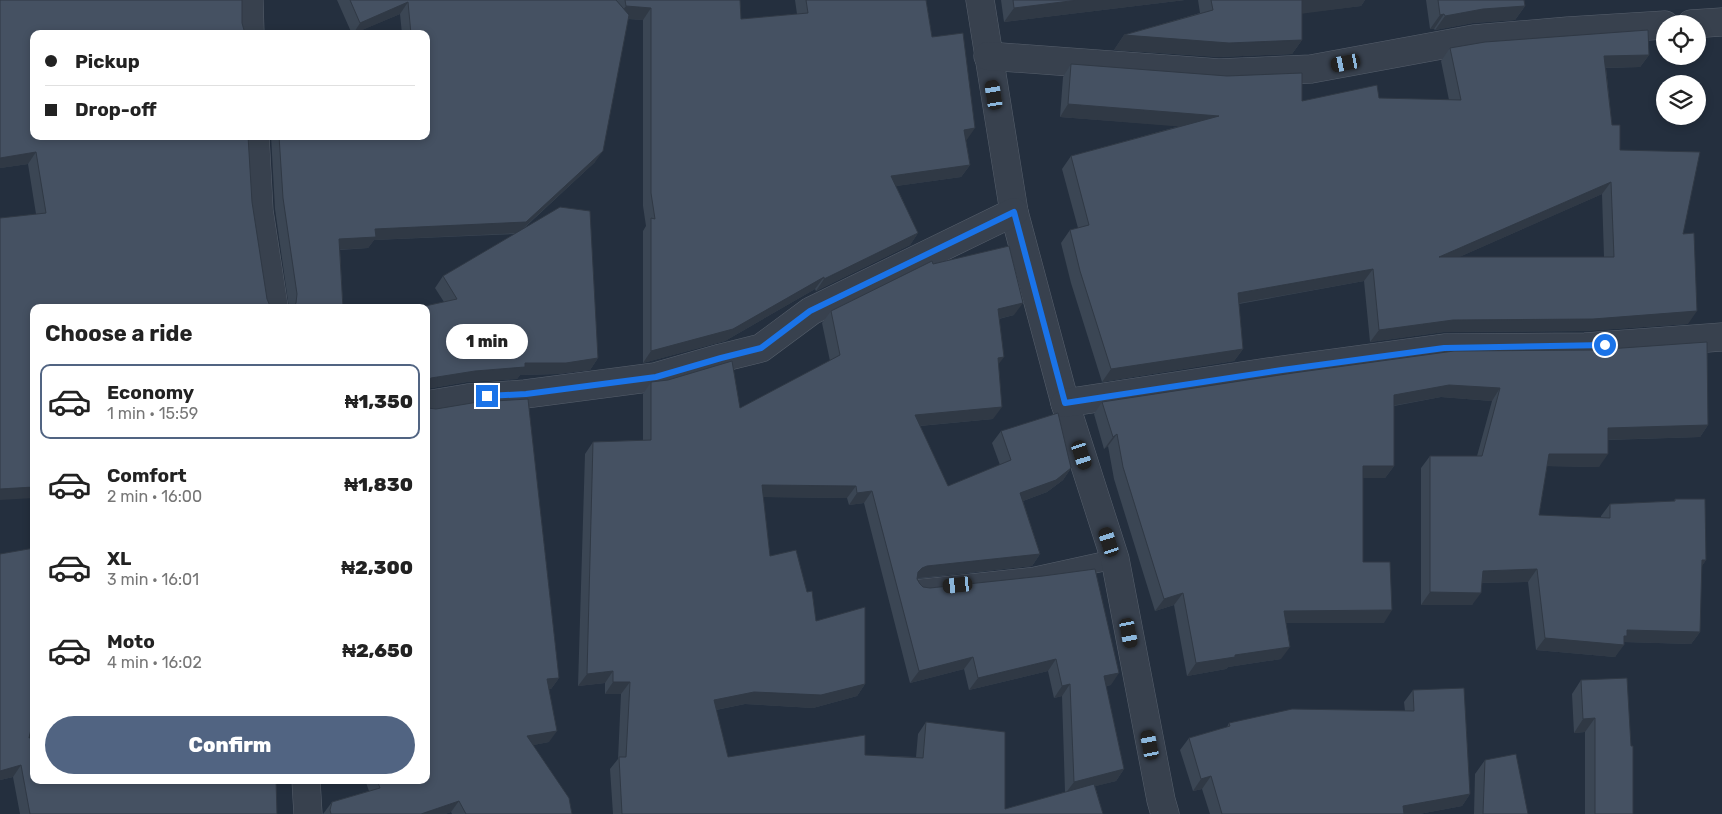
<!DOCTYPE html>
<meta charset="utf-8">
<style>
body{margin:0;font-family:Rubik,sans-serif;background:#f2f2f2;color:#222;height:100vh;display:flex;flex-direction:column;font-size:19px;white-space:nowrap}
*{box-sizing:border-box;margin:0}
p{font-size:16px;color:#767676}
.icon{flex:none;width:28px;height:28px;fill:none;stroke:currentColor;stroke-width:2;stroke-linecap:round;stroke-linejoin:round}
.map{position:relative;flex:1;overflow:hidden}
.panel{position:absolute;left:30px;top:304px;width:400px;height:480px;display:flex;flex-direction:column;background:#fff;border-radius:10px;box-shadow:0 2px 8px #0003}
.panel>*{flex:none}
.guide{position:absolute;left:30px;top:30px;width:400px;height:110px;border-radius:10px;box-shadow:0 2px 8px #0003;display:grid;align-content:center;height:110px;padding:0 15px;background:#fff}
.buttons{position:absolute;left:1656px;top:15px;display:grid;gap:10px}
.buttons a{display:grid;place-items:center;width:50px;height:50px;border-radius:50%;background:#fff;box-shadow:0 2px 8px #0003;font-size:25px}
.end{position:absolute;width:22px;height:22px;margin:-11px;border:6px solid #1a73e8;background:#fff;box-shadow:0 0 0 2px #fff}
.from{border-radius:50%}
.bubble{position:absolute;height:35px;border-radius:18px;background:#fff;box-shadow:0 2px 8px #0003;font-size:16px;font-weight:800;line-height:35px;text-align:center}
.car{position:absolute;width:15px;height:30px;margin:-15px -8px;border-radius:6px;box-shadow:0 0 4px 1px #0007;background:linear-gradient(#222 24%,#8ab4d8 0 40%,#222 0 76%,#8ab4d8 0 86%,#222 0)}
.guide b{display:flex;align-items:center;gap:18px;height:48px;font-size:19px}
.guide b+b{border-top:1px solid #e0e0e0}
.guide i{width:12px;height:12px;background:#222}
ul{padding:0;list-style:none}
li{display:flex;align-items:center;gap:15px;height:75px;margin:0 10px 8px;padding:0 5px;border:2px solid transparent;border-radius:10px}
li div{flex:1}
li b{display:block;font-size:19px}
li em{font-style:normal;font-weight:800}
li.active{border-color:#516482}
li>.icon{width:45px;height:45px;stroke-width:1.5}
h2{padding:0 15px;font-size:22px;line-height:60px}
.action{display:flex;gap:10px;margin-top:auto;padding:10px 15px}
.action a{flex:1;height:58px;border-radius:30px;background:#516482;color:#fff;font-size:20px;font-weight:800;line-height:58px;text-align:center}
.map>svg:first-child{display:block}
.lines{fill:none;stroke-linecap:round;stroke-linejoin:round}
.service-casing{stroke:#565f6c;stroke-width:20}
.minor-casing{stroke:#565f6c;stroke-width:29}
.service{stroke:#38414e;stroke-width:19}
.minor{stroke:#38414e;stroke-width:28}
.wall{fill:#3b4654;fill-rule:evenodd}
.shaded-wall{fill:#303945}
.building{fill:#455162;stroke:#303945;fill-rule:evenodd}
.route{stroke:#1a73e8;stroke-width:6}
</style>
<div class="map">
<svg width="1722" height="814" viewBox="0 0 1722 814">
<rect width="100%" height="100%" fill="#242f3e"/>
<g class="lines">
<defs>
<path id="service" d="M920,589L1033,577L1115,559"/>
<g id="minor">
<path d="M249,0L250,34"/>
<path d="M980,0L1014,212L1065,403L1115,559L1161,800L1165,814"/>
<path d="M1691,24L1722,22"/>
<path d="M988,56L1219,73L1311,69L1474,39L1568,31L1665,25"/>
<path d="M255,136L259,211L274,308"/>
<path d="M1065,403L1282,370L1444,348L1585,347L1722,337"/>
<path d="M426,405L468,398L525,394L655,377L721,358L761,348L811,311L1014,212"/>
<path d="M306,780L308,814"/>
</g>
</defs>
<use href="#service" class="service-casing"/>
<use href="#minor" class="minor-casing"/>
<use href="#service" class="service"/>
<use href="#minor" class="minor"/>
</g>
<g class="wall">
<path d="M0,0L242,23L244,30L34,34L252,202L36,214L28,164L0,168Z"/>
<path d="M337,0H740L741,19L797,14L795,0H926L932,37L966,141L970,165L961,177L896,186L918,233L910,245L816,291L815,289L725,341L643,363V231L646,226L643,206V20L628,19L595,162L521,231L598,358L590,370L558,374L520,375L517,379L467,382L426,389V308L444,302L435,288L443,276L516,234L374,240L368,248L340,250L343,308H289L275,209L271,136H426V34H402L400,14L352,34Z"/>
<path d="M1001,0H1185L1004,22Z"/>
<path d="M1198,0H1365L1361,6L1302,13V40L1292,54L1219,57L1114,50L1124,35L1200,13Z"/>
<path d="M1426,0H1524L1525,6L1515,20L1473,23L1435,30L1434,29H1430Z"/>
<path d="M1450,48L1649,55L1640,67L1606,68L1612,125L1620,150L1683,234L1688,324L1584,331L1444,332L1370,342L1364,281L1239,304L1243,349L1234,361L1102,382L1071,283L1061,243L1070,230L1078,228L1062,169L1071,156L1180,126L1060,117L1063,77L1071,64L1302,101L1379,98L1449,100L1441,61ZM1602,194L1604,257H1459Z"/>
<path d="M933,264L1014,315L999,319L998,365L993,419L920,426L948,486L1000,465L992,443L1001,431L1071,468L1063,480L1047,492L1023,501L1040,554L1032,566L917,579L920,584L923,587L1111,685L1106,686L1124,769L1116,781L1095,786L1103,814H613L610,769L618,759L621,694H605V683L578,686L585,454L593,442L643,440V394L651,382L740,408L830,361L822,323L831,311ZM763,497L847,498L849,505L864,503L910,683L964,669L969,690L1048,671L1054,698L1062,696L1065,792L1005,809L926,722L918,734L916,757L865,755L728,757L716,710L745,704L813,708L857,696L865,684L816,621L807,592L770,556Z"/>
<path d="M1454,351L1708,425L1700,437L1608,440L1599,467L1547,466L1539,515L1601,518V516L1610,504L1674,501L1675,499L1706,560L1701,567L1700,632L1691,644L1624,642L1615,657L1536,650L1528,582L1482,583L1472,605H1421V468L1430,456H1477L1492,401L1441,397L1394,406V466L1385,478H1363V562L1384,623H1286L1281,659L1228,667L1226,669L1187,676L1174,605L1155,611L1114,479L1108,446L1104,449L1094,414L1102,402Z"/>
<path d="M0,554L29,738L277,814H20L13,777L0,780Z"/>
<path d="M559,678L551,689H549V742L533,745L572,814H452L451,812L445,814H323L332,802L369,791L365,780H426Z"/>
<path d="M1581,680L1633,814H1585V732L1574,733L1572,694Z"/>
<path d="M1413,690L1470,794L1462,806L1419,814H1210L1202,789L1193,791L1180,750L1189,738L1227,727L1229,723L1405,711L1404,702Z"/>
<path d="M1485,760L1528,814H1474L1475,774Z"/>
</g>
<g class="shaded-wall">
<path d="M1078,0H1185L1004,22L1014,8Z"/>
<path d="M1302,0H1365L1361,6L1292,15Z"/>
<path d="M408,2L400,14L353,34L360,23Z"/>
<path d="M626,6L651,8L643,20L617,18Z"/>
<path d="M1525,6L1515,20L1473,23L1435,30L1445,16L1483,9Z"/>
<path d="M1444,14L1434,29H1430L1440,15Z"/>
<path d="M1124,35L1302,40L1292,54L1219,57L1114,50Z"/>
<path d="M1649,55L1640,67L1596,68L1604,56Z"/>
<path d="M1068,104L1219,116L1210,129L1060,117Z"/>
<path d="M975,128L966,141L964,130Z"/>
<path d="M603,151L595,162L518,233L374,240L368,248L331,250L339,239L375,229Z"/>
<path d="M36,152L28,164L0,168V158Z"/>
<path d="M970,165L961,177L882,188L891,176Z"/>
<path d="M1611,182L1602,194L1430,270L1439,257Z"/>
<path d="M918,233L910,245L816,291L824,279Z"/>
<path d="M1373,269L1364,281L1229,305L1238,293Z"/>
<path d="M824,277L815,289L725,341L643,363L651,351Z"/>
<path d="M1023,303L1014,315L989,321L998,309Z"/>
<path d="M1697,311L1688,324L1584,331L1444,332L1370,342L1379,330L1453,320Z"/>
<path d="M1243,349L1234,361L1102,382L1111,369Z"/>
<path d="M1004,357L995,369L998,358Z"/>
<path d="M598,358L590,370L558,374L520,375L517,379L467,382L426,389V381L431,378L525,363Z"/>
<path d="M1449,385L1500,388L1492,401L1441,397L1385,407L1394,395Z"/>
<path d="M1002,407L993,419L907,427L915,415Z"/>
<path d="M1708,425L1700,437L1600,440L1608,428Z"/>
<path d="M1117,434L1108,446L1104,449L1113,437Z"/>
<path d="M1549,454H1608L1599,467L1540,466Z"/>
<path d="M1363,466H1394L1385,478H1354Z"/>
<path d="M1071,468L1063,480L1047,492L1012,505L1020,493Z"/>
<path d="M762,485L856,486L847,498L753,497Z"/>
<path d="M34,487V498L0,500V489Z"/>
<path d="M872,491L864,503L849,505L857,493Z"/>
<path d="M1040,554L1032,566L919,578L914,580L918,572L922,568L927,566Z"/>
<path d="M1702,560H1706L1698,572Z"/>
<path d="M1537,569L1528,582L1475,583L1483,571Z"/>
<path d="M1430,592L1481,593L1472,605H1421Z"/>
<path d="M1183,593L1174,605L1155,611L1164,599Z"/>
<path d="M1392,610L1384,623H1276L1284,611Z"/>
<path d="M1627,630L1700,632L1691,644L1623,642L1624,645L1615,657L1536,650L1545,638Z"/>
<path d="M1290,647L1281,659L1228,667L1226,669L1187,676L1196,663L1235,655Z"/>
<path d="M973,657L964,669L910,683L919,671Z"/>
<path d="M1056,659L1048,671L969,690L978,678Z"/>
<path d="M613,671L605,683L578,686L587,674Z"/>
<path d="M1119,673L1111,685L1096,688L1104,676Z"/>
<path d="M559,678L551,689L539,690L547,679Z"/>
<path d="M613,682H630L621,694H605Z"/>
<path d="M865,684L857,696L813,708L745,704L705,712L714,700L754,692Z"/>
<path d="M1070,684L1062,696L1054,698L1062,686Z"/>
<path d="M1595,718L1585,732L1574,733L1583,719Z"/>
<path d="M557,731L549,742L519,748L527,736Z"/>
<path d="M21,765L13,777L0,780V771Z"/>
<path d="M1124,769L1116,781L1065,794L1074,782Z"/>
<path d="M1211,776L1202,789L1193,791L1201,779Z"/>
<path d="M1470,794L1462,806L1419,814H1398L1403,806Z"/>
<path d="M459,801L451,812L445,814H421Z"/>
</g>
<g class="building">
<path d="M0,0H242V23L244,30L248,34H34V136H248L252,202L267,299L270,306L272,308H34V487L0,489V218L46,213L36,152L0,158Z"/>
<path d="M350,0H616L629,15L603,151L526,222L375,229L376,237L339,239L343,308H293L296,303L297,294L283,198L279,136H426V34H411L408,2L360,23Z"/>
<path d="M625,0H740L741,19L808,13L806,0H926L932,37L963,33L975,128L964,130L970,165L891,176L918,233L824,279V277L733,329L651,351V218L655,219L651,193V8L626,6Z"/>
<path d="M1013,0H1078L1014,8Z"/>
<path d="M1211,0H1304H1302V40L1229,43L1124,35L1213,10Z"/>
<path d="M1438,0H1524L1525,6L1483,9L1445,16L1444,14L1440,15Z"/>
<path d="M272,30L273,34H268Z"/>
<path d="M1648,30L1649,55L1604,56L1612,125H1620V150L1700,152L1683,234L1694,233L1697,311L1593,319L1453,320L1379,330L1373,269L1238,293L1243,349L1111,369L1080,271L1070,230L1089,225L1071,156L1219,116L1068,104L1071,64L1227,76L1302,73V101L1377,85L1379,98L1461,100L1450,48L1485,42ZM1611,182L1614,257H1439Z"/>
<path d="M560,207L590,211L598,358L566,363H525V367L475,371L431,378L426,381V308H416L457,299L443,276Z"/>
<path d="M1009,246L1023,303L998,309L1004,357L998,358L1002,407L915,415L948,486L1011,460L1001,431L1058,413L1071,468L1056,480L1020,493L1040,554L927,566L922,568L918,572L917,579L920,584L923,587L930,588L1043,576L1095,569L1119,673L1104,676L1124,769L1074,782L1070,684L1062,686L1056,659L978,678L973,657L919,671L872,491L857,493L856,486L762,485L770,556L796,550L807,592L812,591L816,621L865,607V684L821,695L754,692L714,700L728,757L865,735V755L923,758L926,722L1005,732V809L1094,784L1103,814H622L619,757H626L630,682H613V671L587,674L593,442L651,440V382L668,380L732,361L740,408L840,355L831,311L932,261L933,264Z"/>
<path d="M1707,342L1708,425L1608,428V454H1549L1539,515L1610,518V504L1675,501V499H1705L1706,560H1702L1700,632L1627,630V636H1624V645L1545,638L1537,569L1483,571L1481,593L1430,592V456H1482L1500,388L1449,385L1394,395V466H1363V562H1390L1392,610L1284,611L1290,647L1235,655V657L1196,663L1183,593L1164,599L1123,467L1117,434L1113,437L1102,402L1293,373L1454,351L1594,350Z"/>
<path d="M528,399L559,678L547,679L557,731L527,736L569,798L572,814H466L459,801L421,814H331L330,810L332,802L380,788L377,780H426V407L428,408L436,409L478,402Z"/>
<path d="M34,548V716L29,738L34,737V780H276L277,814H30L21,765L0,771V554Z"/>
<path d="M1627,678L1631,746H1633V814H1595V718L1583,719L1581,680Z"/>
<path d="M1464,688L1470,794L1403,806L1404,814H1222L1211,776L1201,779L1189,738L1230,726L1229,723L1292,709L1414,711L1413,690Z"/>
<path d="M1516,754L1528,814H1483L1485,760Z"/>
</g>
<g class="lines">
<path class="route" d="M487,396L526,394L656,377L721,358L761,348L810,311L1014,212L1065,403L1282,370L1444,348L1605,345"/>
</g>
</svg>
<div class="buttons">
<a><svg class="icon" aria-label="locate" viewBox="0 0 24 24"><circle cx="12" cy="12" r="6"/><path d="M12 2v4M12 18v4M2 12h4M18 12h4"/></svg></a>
<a><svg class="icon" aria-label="layers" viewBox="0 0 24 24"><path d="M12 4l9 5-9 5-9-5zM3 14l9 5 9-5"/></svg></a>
</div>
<i class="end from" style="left:1605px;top:345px"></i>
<i class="end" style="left:487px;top:396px"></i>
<div class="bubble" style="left:446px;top:324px;width:82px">1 min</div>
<i class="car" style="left:1346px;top:63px;rotate:259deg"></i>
<i class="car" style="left:994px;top:95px;rotate:351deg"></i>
<i class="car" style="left:1082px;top:455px;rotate:162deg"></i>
<i class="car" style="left:1109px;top:542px;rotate:342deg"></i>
<i class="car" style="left:958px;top:585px;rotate:264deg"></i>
<i class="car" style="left:1129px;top:633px;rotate:169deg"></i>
<i class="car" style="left:1150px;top:745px;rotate:349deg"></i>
<div class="guide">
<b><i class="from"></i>Pickup</b>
<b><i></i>Drop-off</b>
</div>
<section class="panel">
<h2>Choose a ride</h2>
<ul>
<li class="active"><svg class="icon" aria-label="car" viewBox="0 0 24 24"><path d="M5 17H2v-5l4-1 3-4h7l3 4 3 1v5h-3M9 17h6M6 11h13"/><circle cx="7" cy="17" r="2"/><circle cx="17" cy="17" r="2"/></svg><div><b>Economy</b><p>1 min · 15:59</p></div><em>₦1,350</em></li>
<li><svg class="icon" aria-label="car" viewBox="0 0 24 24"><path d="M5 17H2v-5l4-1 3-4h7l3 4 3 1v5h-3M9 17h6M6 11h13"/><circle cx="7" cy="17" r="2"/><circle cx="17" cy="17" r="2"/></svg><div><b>Comfort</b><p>2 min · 16:00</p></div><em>₦1,830</em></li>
<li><svg class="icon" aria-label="car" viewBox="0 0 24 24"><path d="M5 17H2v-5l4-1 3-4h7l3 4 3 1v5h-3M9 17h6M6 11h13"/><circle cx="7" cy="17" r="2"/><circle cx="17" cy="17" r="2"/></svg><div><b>XL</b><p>3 min · 16:01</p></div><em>₦2,300</em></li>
<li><svg class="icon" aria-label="car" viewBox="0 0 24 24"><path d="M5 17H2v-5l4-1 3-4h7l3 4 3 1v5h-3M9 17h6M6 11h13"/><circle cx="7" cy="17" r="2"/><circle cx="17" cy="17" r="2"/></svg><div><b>Moto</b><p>4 min · 16:02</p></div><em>₦2,650</em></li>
</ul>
<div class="action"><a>Confirm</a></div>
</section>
</div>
